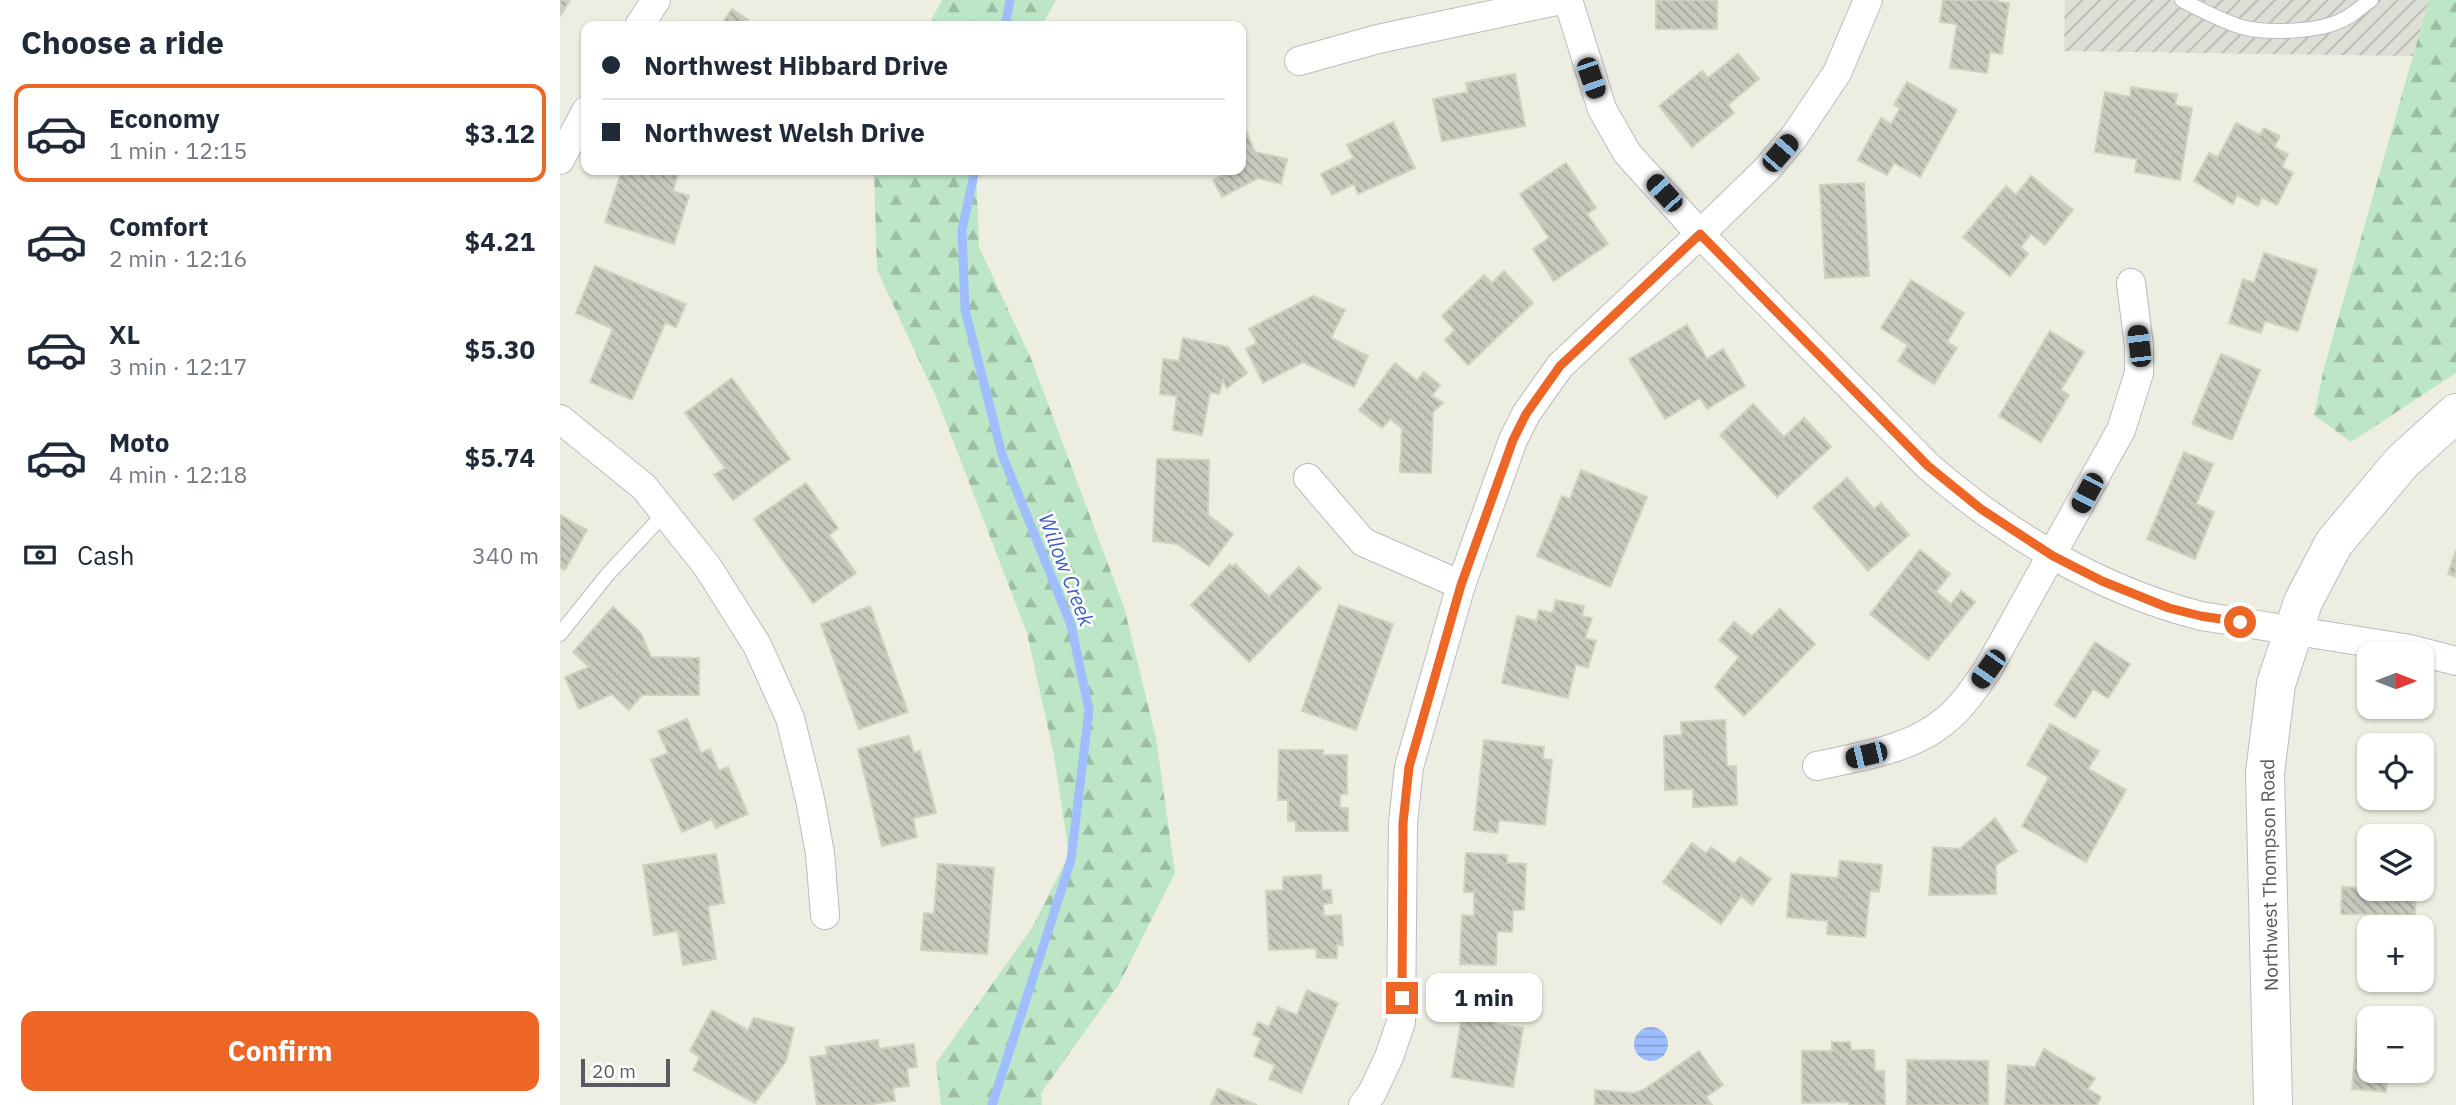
<!DOCTYPE html>
<meta charset="utf-8">
<style>
body{margin:0;font-family:"IBM Plex Sans",sans-serif;background:#f2f2f3;color:#1f2937;height:100vh;display:flex;flex-direction:column;font-size:26px;white-space:nowrap}
*{box-sizing:border-box;margin:0}
p{font-size:23px;color:#747a83}
.icon{flex:none;width:38px;height:38px;fill:none;stroke:currentColor;stroke-width:2;stroke-linecap:round;stroke-linejoin:round}
.map{position:relative;flex:1;overflow:hidden}
.sheet{display:flex;flex-direction:column;background:#fff;width:560px}
.sheet>*{flex:none}
.banner{position:absolute;left:21px;top:21px;width:665px;height:154px;border-radius:14px;box-shadow:0 2px 5px #0004;display:grid;align-content:center;height:154px;padding:0 21px;background:#fff}
.needle{width:46px;rotate:90deg}
.buttons{position:absolute;left:1797px;top:642px;display:grid;gap:14px}
.buttons a{display:grid;place-items:center;width:77px;height:77px;border-radius:14px;background:#fff;box-shadow:0 2px 5px #0004;font-size:35px}
.scale{position:absolute;left:21px;bottom:18px;width:89px;box-sizing:border-box;padding-left:7px;border:4px solid #595b62;border-top:0;font-size:19px;line-height:24px;white-space:nowrap;color:#595b62;-webkit-text-stroke:5px #fff;paint-order:stroke}
.end{position:absolute;width:32px;height:32px;margin:-16px;border:9px solid #ee6626;background:#fff;box-shadow:0 0 0 4px #fff}
.from{border-radius:50%}
.bubble{position:absolute;height:49px;border-radius:14px;background:#fff;box-shadow:0 2px 5px #0004;font-size:23px;font-weight:700;line-height:49px;text-align:center}
.car{position:absolute;width:21px;height:42px;margin:-21px -10px;border-radius:9px;box-shadow:0 0 5px 2px #0007;background:linear-gradient(#222 24%,#8ab4d8 0 40%,#222 0 76%,#8ab4d8 0 86%,#222 0)}
.banner b{display:flex;align-items:center;gap:24px;height:66px;font-size:26px}
.banner b+b{border-top:2px solid #e0e1e3}
.banner i{width:18px;height:18px;background:#1f2937}
ul{padding:0;list-style:none}
li{display:flex;align-items:center;gap:21px;height:98px;margin:0 14px 10px;padding:0 7px;border:4px solid transparent;border-radius:14px}
li div{flex:1}
li b{display:block;font-size:26px}
li em{font-style:normal;font-weight:700}
li.active{border-color:#ee6626}
li>.icon{width:63px;height:63px;stroke-width:1.5}
h2{padding:0 21px;font-size:32px;line-height:84px}
.pay{display:flex;align-items:center;gap:18px;height:77px;padding:0 21px;font-size:26px}
.pay p{margin-inline-start:auto}
.primary-button{display:flex;gap:14px;margin-top:auto;padding:14px 21px}
.primary-button a{flex:1;height:80px;border-radius:14px;background:#ee6626;color:#fff;font-size:28px;font-weight:700;line-height:80px;text-align:center}
main{display:flex;flex:1;min-height:0}
.map>svg:first-child{display:block}
.industrial{fill:url(#industrial-furrows)}
.forest{fill:url(#forest-firs)}
.water{fill:url(#water-rules)}
.lines{fill:none;stroke-linecap:round;stroke-linejoin:round}
.stream{stroke:#9fbeff;stroke-width:9}
.building{fill:url(#building-back-hatch);stroke:#d2d0bf;stroke-width:2}
.lane-casing{stroke:#bbbcc3;stroke-width:16}
.street-casing{stroke:#bbbcc3;stroke-width:30}
.secondary-casing{stroke:#bcbdc5;stroke-width:40}
.lane{stroke:#fff;stroke-width:14}
.street{stroke:#fff;stroke-width:28}
.secondary{stroke:#fff;stroke-width:38}
.route{stroke:#ee6626;stroke-width:9}
.labels{text-anchor:middle;stroke-width:5;stroke-linejoin:round;paint-order:stroke}
.street-label{font-size:19px;fill:#595b62;stroke:#fff}
.water-label{font-size:21px;font-style:italic;fill:#3e5fc6;stroke:#fff}
</style>
<main>
<section class="sheet">
<h2>Choose a ride</h2>
<ul>
<li class="active"><svg class="icon" aria-label="car" viewBox="0 0 24 24"><path d="M5 17H2v-5l4-1 3-4h7l3 4 3 1v5h-3M9 17h6M6 11h13"/><circle cx="7" cy="17" r="2"/><circle cx="17" cy="17" r="2"/></svg><div><b>Economy</b><p>1 min · 12:15</p></div><em>$3.12</em></li>
<li><svg class="icon" aria-label="car" viewBox="0 0 24 24"><path d="M5 17H2v-5l4-1 3-4h7l3 4 3 1v5h-3M9 17h6M6 11h13"/><circle cx="7" cy="17" r="2"/><circle cx="17" cy="17" r="2"/></svg><div><b>Comfort</b><p>2 min · 12:16</p></div><em>$4.21</em></li>
<li><svg class="icon" aria-label="car" viewBox="0 0 24 24"><path d="M5 17H2v-5l4-1 3-4h7l3 4 3 1v5h-3M9 17h6M6 11h13"/><circle cx="7" cy="17" r="2"/><circle cx="17" cy="17" r="2"/></svg><div><b>XL</b><p>3 min · 12:17</p></div><em>$5.30</em></li>
<li><svg class="icon" aria-label="car" viewBox="0 0 24 24"><path d="M5 17H2v-5l4-1 3-4h7l3 4 3 1v5h-3M9 17h6M6 11h13"/><circle cx="7" cy="17" r="2"/><circle cx="17" cy="17" r="2"/></svg><div><b>Moto</b><p>4 min · 12:18</p></div><em>$5.74</em></li>
</ul>
<div class="pay"><svg class="icon" aria-label="cash" viewBox="0 0 24 24"><path d="M3 7h18v10H3z"/><circle cx="12" cy="12" r="2"/></svg>Cash<p>340 m</p></div>
<div class="primary-button"><a>Confirm</a></div>
</section>
<div class="map">
<svg width="1896" height="1105" viewBox="0 0 1896 1105">
<defs>
<pattern id="industrial-furrows" width="10" height="10" patternUnits="userSpaceOnUse" patternTransform="scale(1.75)"><rect width="10" height="10" fill="#ddded5"/><path d="M-1 1l2-2M0 10L10 0M9 11l2-2" fill="none" stroke="#b6b7b0"/></pattern>
<pattern id="forest-firs" width="22" height="20" patternUnits="userSpaceOnUse" patternTransform="scale(1.75)"><rect width="22" height="20" fill="#bce6c6"/><path d="M5 1l3.5 6h-7zM16 11l3.5 6h-7z" fill="#9cbda4"/></pattern>
<pattern id="water-rules" width="6" height="5" patternUnits="userSpaceOnUse" patternTransform="scale(1.75)"><rect width="6" height="5" fill="#9fbeff"/><path d="M0 2.5h6" fill="none" stroke="#859dd2"/></pattern>
<pattern id="building-back-hatch" width="6" height="6" patternUnits="userSpaceOnUse" patternTransform="scale(1.75)"><rect width="6" height="6" fill="#c8c8bd"/><path d="M-1 5l2 2M0 0l6 6M5-1l2 2" fill="none" stroke="#a5a59d"/></pattern>
</defs>
<rect width="100%" height="100%" fill="#edede1"/>
<path class="industrial" d="M1505,0H1869L1853,56L1504,51Z"/>
<g class="forest">
<path d="M382,0H496L482,26H368Z"/>
<path d="M1869,0H1896V373L1791,442L1754,415L1764,368Z"/>
<path d="M314,170H416L419,247L472,361L564,607L596,738L615,873L559,984L481,1093L482,1105H381L376,1063L472,928L509,854L494,755L467,633L377,399L317,270Z"/>
</g>
<circle class="water" cx="1091" cy="1044" r="17"/>
<g class="lines">
<g class="stream">
<path d="M445,26L450,0"/>
<path d="M415,170L402,230L405,310L442,454L511,625L529,710L511,860L432,1105"/>
</g>
</g>
<g class="building">
<path d="M0,0H10L0,16Z"/>
<rect x="1096" y="0" width="61" height="29"/>
<path d="M1383,0H1427L1449,3L1442,54L1430,52L1427,73L1390,68L1397,24L1380,22Z"/>
<path d="M172,9L188,20L183,26H160Z"/>
<path d="M1178,54L1199,79L1168,105L1174,113L1132,147L1099,106L1142,71L1148,78Z"/>
<path d="M955,74L965,126L882,141L873,99L908,92L906,83Z"/>
<path d="M1347,82L1397,110L1360,177L1334,163L1327,175L1298,160L1321,118L1331,124L1340,108L1334,105Z"/>
<path d="M1571,87L1617,94L1615,105L1632,108L1620,180L1575,172L1577,159L1535,152L1545,92L1570,97Z"/>
<path d="M681,119L695,152L727,159L721,184L698,178L662,197L653,180L662,176L658,170H681Z"/>
<path d="M833,122L855,168L798,194L794,184L772,195L761,174L794,158L787,145Z"/>
<path d="M1676,123L1700,135L1704,128L1720,136L1714,147L1728,154L1722,167L1733,173L1717,205L1702,197L1698,206L1677,195L1673,204L1634,181L1649,153L1658,157Z"/>
<path d="M1006,163L1036,208L1027,214L1048,244L994,281L973,249L989,238L960,194Z"/>
<path d="M62,170L73,172L74,170H119L113,191L129,196L114,244L45,222Z"/>
<path d="M1471,176L1513,210L1485,245L1471,234L1461,247L1468,254L1450,276L1403,237L1446,186L1456,195Z"/>
<path d="M1304,183L1309,276L1265,278L1260,185Z"/>
<path d="M1704,253L1757,270L1738,331L1705,321L1701,333L1669,323L1683,279L1694,283Z"/>
<path d="M35,266L126,304L116,327L105,323L72,400L30,382L53,329L16,313Z"/>
<path d="M944,271L973,303L908,365L885,340L895,330L882,316L924,275L932,283Z"/>
<path d="M1351,280L1404,313L1387,342L1397,348L1374,384L1338,361L1348,345L1321,328Z"/>
<path d="M753,296L785,310L771,338L808,356L794,387L743,362L703,383L686,349L697,343L689,329Z"/>
<path d="M1127,325L1147,359L1163,349L1185,386L1147,409L1140,398L1105,419L1069,359Z"/>
<path d="M1490,331L1524,352L1501,390L1509,395L1481,442L1439,416Z"/>
<path d="M623,338L668,347L687,373L667,388L663,380L659,394L650,392L642,435L613,430L617,396L600,394L603,359L619,361Z"/>
<path d="M1661,354L1700,370L1672,440L1632,424Z"/>
<path d="M835,363L857,381L864,372L880,385L872,396L883,403L873,412L871,473L840,472L842,428L830,419L822,428L799,410Z"/>
<path d="M172,378L230,459L173,500L154,475L165,468L125,413Z"/>
<path d="M1193,404L1224,437L1244,418L1271,447L1217,497L1160,435Z"/>
<path d="M1624,452L1653,464L1636,504L1654,512L1635,559L1587,539Z"/>
<path d="M597,459L649,460L648,515L673,534L649,566L617,544L593,541Z"/>
<path d="M1021,470L1087,497L1050,587L977,556L1002,496L1010,499Z"/>
<path d="M1287,478L1314,509L1321,503L1349,535L1308,571L1253,507Z"/>
<path d="M246,483L278,528L269,535L296,573L253,603L194,519Z"/>
<path d="M0,515L27,530L5,570L0,568Z"/>
<path d="M1360,550L1390,574L1376,592L1391,604L1401,591L1415,602L1368,660L1310,614Z"/>
<path d="M1896,550V577L1888,574Z"/>
<path d="M670,564L672,567L675,564L709,597L739,567L761,588L689,662L631,605Z"/>
<path d="M996,600L1024,606L1022,616L1032,618L1025,638L1036,641L1028,668L1016,664L1008,698L942,683L957,616L977,621L979,610L993,613Z"/>
<path d="M779,605L833,624L796,730L742,711Z"/>
<path d="M310,606L348,712L299,729L261,624Z"/>
<path d="M53,607L81,633L91,657L139,658V695H82L69,710L52,694L19,709L5,677L29,667L13,652Z"/>
<path d="M1220,609L1255,644L1184,716L1155,687L1179,657L1159,640L1174,622L1192,636Z"/>
<path d="M1535,642L1570,664L1548,698L1533,689L1515,718L1495,705Z"/>
<path d="M127,719L141,753L150,749L159,771L168,767L188,814L156,828L152,819L122,832L91,760L108,753L98,731Z"/>
<path d="M1165,720L1167,766H1176L1177,805L1133,807V789L1105,790L1104,736L1122,735L1121,722Z"/>
<path d="M1490,724L1539,751L1528,769L1566,790L1526,862L1462,826L1489,777L1467,765Z"/>
<path d="M349,736L354,753L360,751L376,813L353,818L357,837L322,846L298,749Z"/>
<path d="M924,740L984,747L983,759L992,760L985,825L939,820L937,833L914,830Z"/>
<path d="M719,750H763V755H787V794H780V808H788V831H736V821H728V800H718Z"/>
<path d="M1435,818L1457,851L1436,865V894L1369,895L1373,847L1400,849Z"/>
<path d="M1132,843L1146,853L1151,847L1174,864L1180,857L1211,879L1192,905L1181,896L1161,924L1103,882Z"/>
<path d="M906,853L947,855V863L966,864L964,910H953L952,932L937,931L936,965L900,964L902,915L914,916V892H904Z"/>
<path d="M156,854L164,903L148,906L156,959L123,965L118,931L94,935L83,865Z"/>
<rect x="1862" y="857" width="7" height="24"/>
<path d="M1280,861L1322,865L1319,892L1310,891L1305,937L1267,934L1268,921L1227,917L1231,874L1278,878Z"/>
<path d="M378,864L434,868L427,954L361,950L364,913L374,914Z"/>
<path d="M761,875L762,890H771L772,903L763,904L764,916L781,915L783,945H777V958H757L756,948L709,950L706,891L723,890V877Z"/>
<path d="M1782,887L1856,889L1855,915L1781,914Z"/>
<path d="M907,984L941,989L935,1024L963,1028L953,1087L892,1077Z"/>
<path d="M747,990L778,1003L741,1093L709,1079L715,1065L694,1056L701,1038L693,1035L698,1022L709,1027L718,1007L737,1015Z"/>
<path d="M152,1010L188,1030L194,1018L234,1028L226,1061L195,1103L133,1070L140,1057L130,1051Z"/>
<path d="M1798,1017L1810,1019V1071H1828L1826,1092L1792,1089Z"/>
<path d="M318,1040L319,1049L354,1044L357,1067L347,1068L349,1086L333,1088L335,1101L304,1105H257L250,1057L267,1055L266,1047Z"/>
<path d="M1272,1042H1290L1291,1050H1314L1315,1071H1324L1325,1105H1289V1102L1242,1103V1051H1272Z"/>
<path d="M1484,1049L1535,1078L1528,1089L1541,1097L1537,1105H1445L1448,1065L1475,1067Z"/>
<path d="M1139,1051L1163,1085L1146,1097L1152,1105H1035V1090L1074,1093L1085,1089Z"/>
<path d="M1347,1060L1428,1061V1105H1347Z"/>
<path d="M658,1089L697,1105H651Z"/>
</g>
<g class="lines">
<defs>
<g id="lane">
<path d="M1622,0C1641,10 1661,21 1682,27C1707,34 1761,32 1784,19C1794,14 1802,6 1811,0"/>
<path d="M0,634L48,574L105,513"/>
</g>
<g id="street">
<path d="M1008,0L1042,109L1067,153L1140,234L1368,466C1447,535 1540,590 1641,616L1850,649L1896,661"/>
<path d="M79,26L96,0"/>
<path d="M739,61L818,39L1001,0"/>
<path d="M0,160L26,111"/>
<path d="M0,419L84,487L147,566L197,645L230,718L250,799L260,853L265,915"/>
<path d="M748,478L803,542L901,585"/>
<path d="M1257,766C1301,756 1352,750 1387,719C1404,705 1416,686 1428,669L1561,430L1579,373V346L1571,283"/>
<path d="M803,1105L812,1093L829,1057L841,1022L843,823L849,767L901,585L953,440L966,414L1000,366L1140,234L1206,170L1234,137L1277,73L1308,0"/>
</g>
<path id="secondary" d="M1713,1105L1705,773L1716,684L1743,602L1774,543L1842,462L1896,413"/>
</defs>
<use href="#lane" class="lane-casing"/>
<use href="#street" class="street-casing"/>
<use href="#secondary" class="secondary-casing"/>
<use href="#lane" class="lane"/>
<use href="#street" class="street"/>
<use href="#secondary" class="secondary"/>
</g>
<g class="lines">
<path class="route" d="M842,998L843,823L849,767L901,585L953,440L966,414L1000,366L1140,234L1368,466L1421,509L1493,556L1542,581L1609,608L1641,616L1680,622"/>
</g>
<g class="labels">
<g class="street-label">
<text transform="translate(1709 875) rotate(-91)" y="7">Northwest Thompson Road</text>
</g>
<g class="water-label">
<text transform="translate(506 570) rotate(69)" y="7">Willow Creek</text>
</g>
</g>
</svg>
<div class="buttons">
<a><svg class="needle" viewBox="-14 -14 28 28"><path d="M0-13l5 13h-10z" fill="#e53935"/><path d="M0 13l5-13h-10z" fill="#747a83"/></svg></a>
<a><svg class="icon" aria-label="locate" viewBox="0 0 24 24"><circle cx="12" cy="12" r="6"/><path d="M12 2v4M12 18v4M2 12h4M18 12h4"/></svg></a>
<a><svg class="icon" aria-label="layers" viewBox="0 0 24 24"><path d="M12 4l9 5-9 5-9-5zM3 14l9 5 9-5"/></svg></a>
<a>+</a>
<a>−</a>
</div>
<div class="scale">20 m</div>
<i class="end from" style="left:1680px;top:622px"></i>
<i class="end" style="left:842px;top:998px"></i>
<div class="bubble" style="left:866px;top:973px;width:116px">1 min</div>
<i class="car" style="left:1031px;top:78px;rotate:161deg"></i>
<i class="car" style="left:1220px;top:153px;rotate:41deg"></i>
<i class="car" style="left:1104px;top:193px;rotate:318deg"></i>
<i class="car" style="left:1579px;top:346px;rotate:353deg"></i>
<i class="car" style="left:1527px;top:493px;rotate:208deg"></i>
<i class="car" style="left:1428px;top:669px;rotate:215deg"></i>
<i class="car" style="left:1306px;top:755px;rotate:257deg"></i>
<div class="banner">
<b><i class="from"></i>Northwest Hibbard Drive</b>
<b><i></i>Northwest Welsh Drive</b>
</div>
</div>
</main>
